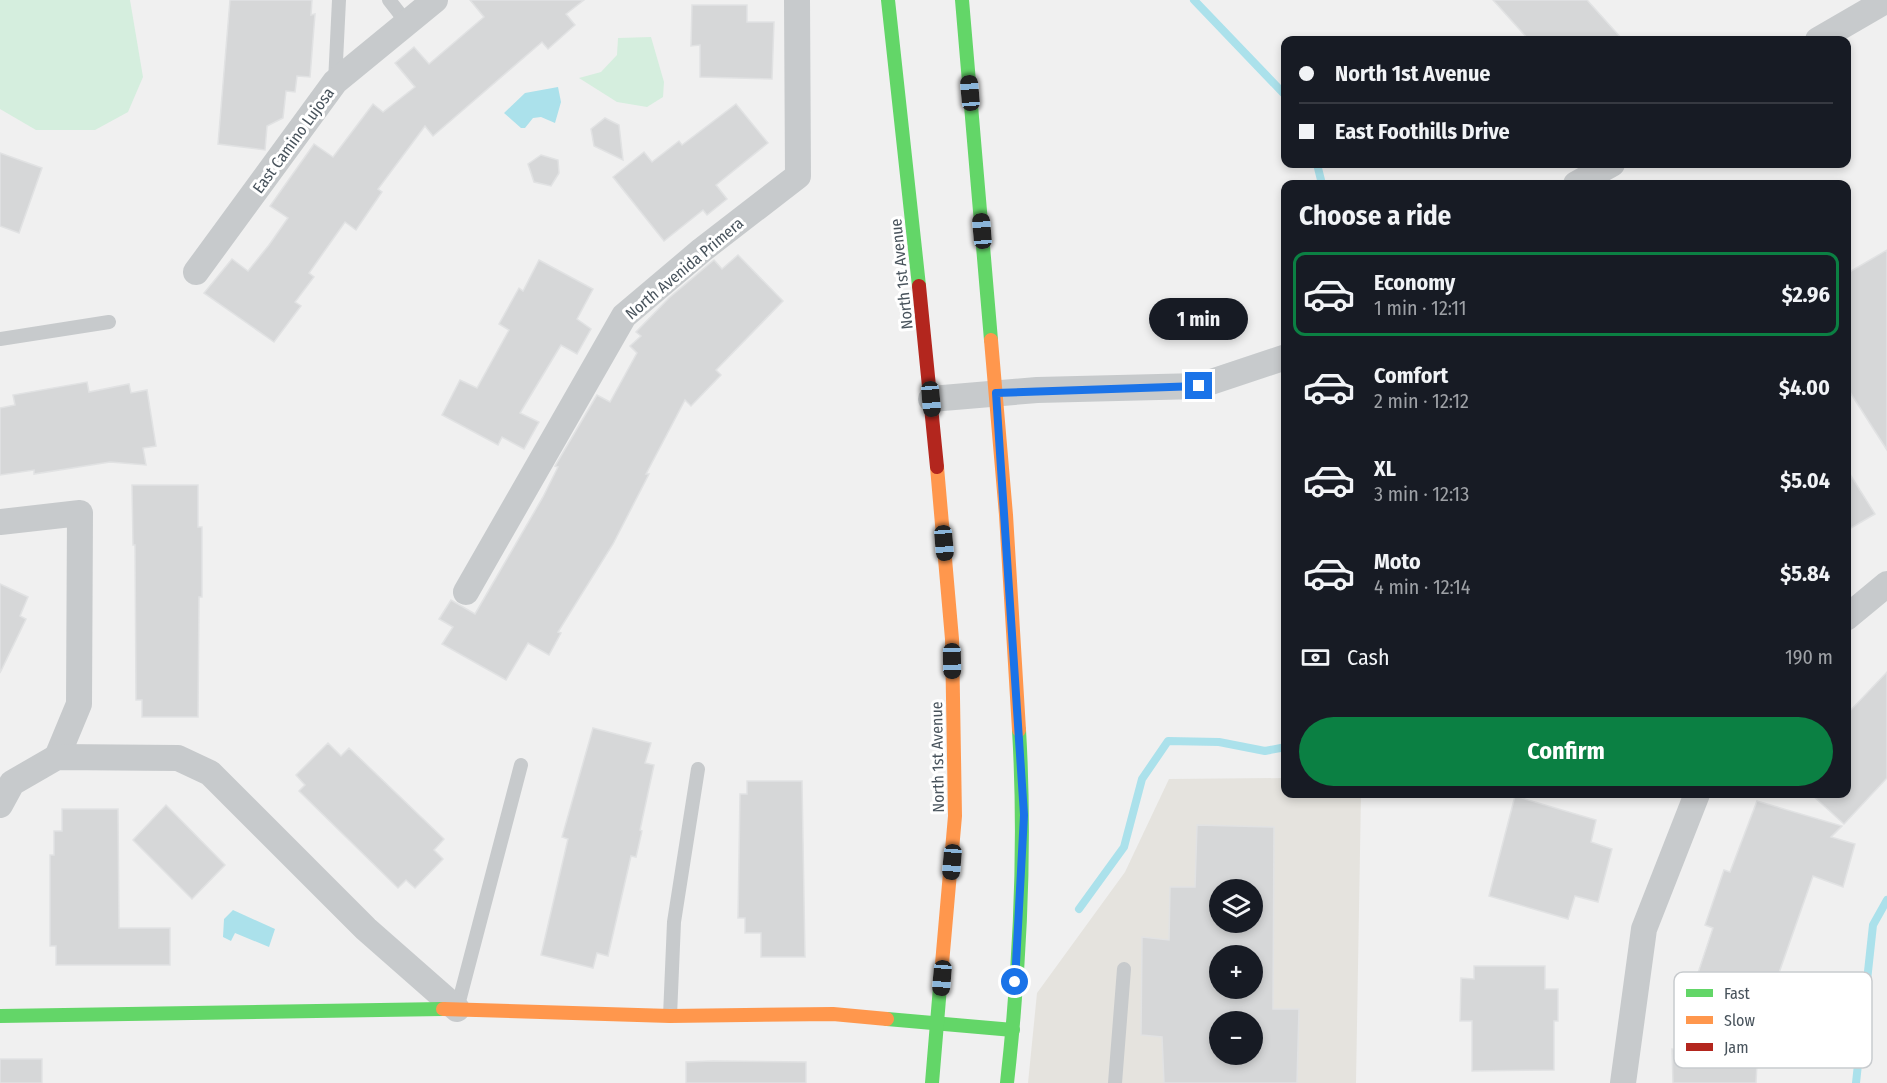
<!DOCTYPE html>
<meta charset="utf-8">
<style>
body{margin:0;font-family:"Fira Sans Condensed",sans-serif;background:#242831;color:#f1f3f6;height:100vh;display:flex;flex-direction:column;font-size:22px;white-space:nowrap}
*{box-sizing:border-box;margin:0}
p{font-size:20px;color:#9ea1a6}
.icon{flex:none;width:33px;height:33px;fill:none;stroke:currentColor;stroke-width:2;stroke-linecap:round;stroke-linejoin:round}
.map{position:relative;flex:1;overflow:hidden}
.panel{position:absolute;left:1281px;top:180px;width:570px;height:618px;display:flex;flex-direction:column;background:#171b24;border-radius:12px;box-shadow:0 3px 9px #0003}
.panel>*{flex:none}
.top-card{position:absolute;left:1281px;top:36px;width:570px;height:132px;border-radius:12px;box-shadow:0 3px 9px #0003;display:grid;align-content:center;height:132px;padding:0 18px;background:#171b24}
.controls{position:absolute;left:1209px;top:879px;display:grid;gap:12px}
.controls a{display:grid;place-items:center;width:54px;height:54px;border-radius:50%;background:#171b24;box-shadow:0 3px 9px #0003;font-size:30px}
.end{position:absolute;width:27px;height:27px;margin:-14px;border:8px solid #1a73e8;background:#fff;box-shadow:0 0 0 3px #fff}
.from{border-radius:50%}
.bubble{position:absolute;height:42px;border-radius:21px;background:#171b24;box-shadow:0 3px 9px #0003;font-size:20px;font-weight:700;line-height:42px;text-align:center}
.car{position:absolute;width:18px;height:36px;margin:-18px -9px;border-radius:8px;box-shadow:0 0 4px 2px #0007;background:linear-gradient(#222 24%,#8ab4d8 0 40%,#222 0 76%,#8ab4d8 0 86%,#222 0)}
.top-card b{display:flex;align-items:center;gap:21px;height:57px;font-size:22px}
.top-card b+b{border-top:2px solid #363941}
.top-card i{width:15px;height:15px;background:#f1f3f6}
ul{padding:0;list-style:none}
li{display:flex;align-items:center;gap:18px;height:84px;margin:0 12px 9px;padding:0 6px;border:3px solid transparent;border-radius:12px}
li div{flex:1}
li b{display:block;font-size:22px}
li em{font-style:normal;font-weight:700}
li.active{border-color:#0b8043}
li>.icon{width:54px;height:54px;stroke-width:1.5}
h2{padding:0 18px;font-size:27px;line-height:72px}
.pay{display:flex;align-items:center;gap:15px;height:66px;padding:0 18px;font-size:22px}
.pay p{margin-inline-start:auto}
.button{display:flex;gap:12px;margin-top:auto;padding:12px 18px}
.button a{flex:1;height:69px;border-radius:36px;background:#0b8043;color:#fff;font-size:24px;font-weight:700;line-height:69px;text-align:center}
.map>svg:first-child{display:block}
.commercial{fill:#e5e3de;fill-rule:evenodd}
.green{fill:#d5eede}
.water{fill:#abe1eb}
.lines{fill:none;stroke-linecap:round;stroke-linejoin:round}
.stream{stroke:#abe1eb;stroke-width:8}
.building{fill:#d6d7d8;stroke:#e1e2e3;stroke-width:1.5;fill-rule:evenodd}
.lane{stroke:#c7cacc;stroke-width:14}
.street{stroke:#c7cacc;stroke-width:26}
.fast{stroke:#63d668;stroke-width:14}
.slow{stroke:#ff974d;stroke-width:14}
.jam{stroke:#b3261e;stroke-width:14}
.route{stroke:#1a73e8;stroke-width:8}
.labels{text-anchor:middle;stroke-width:6;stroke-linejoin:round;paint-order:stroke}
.street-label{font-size:16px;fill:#48535c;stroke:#fff}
.key{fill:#fff;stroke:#c8cbce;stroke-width:1.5}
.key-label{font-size:16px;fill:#48535c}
</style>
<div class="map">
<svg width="1887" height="1083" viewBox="0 0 1887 1083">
<rect width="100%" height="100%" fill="#f0f0f0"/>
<path class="commercial" d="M1285,778L1286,794H1361L1356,1083H1028L1037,993L1125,872L1169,779ZM1220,890H1252V922H1220ZM1220,956H1252V988H1220ZM1220,1022H1252V1054H1220Z"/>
<g class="green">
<path d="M0,0H130L143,77L128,112L95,130H36L0,109Z"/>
<path d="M651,37L664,82L663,97L647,107L617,102L579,78L601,72L617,55L618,38Z"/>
</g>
<g class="water">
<path d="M558,87L561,102L555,123L541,117L533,118L525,128H521L504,113L525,93Z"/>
<path d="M233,910L275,929L269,947L235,933L231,941L223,937L224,919Z"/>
</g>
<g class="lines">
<g class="stream">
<path d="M1194,0L1286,96"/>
<path d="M1317,164L1322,184"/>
<path d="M1079,909L1124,847L1142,779L1168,741L1219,742L1265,751L1286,747"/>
<path d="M1856,1083L1873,925L1887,900"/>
</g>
</g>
<g class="building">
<path d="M230,0H312L311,15L315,14L310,77L297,76L295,92L286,91L283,118L267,126L265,150L218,144Z"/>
<path d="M470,0H584L566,14L575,25L548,49L542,42L433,136L425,126L378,189L382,192L356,230L345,222L309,273L314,277L295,302L301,306L274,342L204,293L232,259L248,271L269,245L288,218L270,206L314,144L333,157L373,104L383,112L415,87L395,63L414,47L429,64L484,17Z"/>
<path d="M1493,0H1587L1623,40H1529Z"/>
<path d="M692,5H747V22H774L772,79L700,77V45L691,46Z"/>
<path d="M736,104L768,143L716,185L727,199L707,215L703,210L664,241L613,177L644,152L652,162L679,141L682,145Z"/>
<path d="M605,118L619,125L623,160L594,146L591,129Z"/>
<path d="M0,153L42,168L19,233L0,226Z"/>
<path d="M541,155L558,160L559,173L551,186L534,182L528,164Z"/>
<path d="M1887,250V450L1846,386V274Z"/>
<path d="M738,255L783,301L716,370L721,375L691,406L685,400L646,474H649L613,544L558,632L561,633L549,655L528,643L506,680L442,644L453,627L439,619L451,600L475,614L543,497L558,467L555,466L597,395L610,402L637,353L630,346L641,336L636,332L669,298L714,260L722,269Z"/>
<path d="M539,260L593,289L577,319L591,329L577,354L561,345L520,413L539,422L524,449L502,437L498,445L442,415L460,380L477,388L509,330L499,324L519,288L523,291Z"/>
<path d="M87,382L89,392L129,384L131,393L147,390L156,446L143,448L146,465L110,462L34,474V470L0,475V408L15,405L13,395Z"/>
<path d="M1846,468L1875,514L1846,531Z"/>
<path d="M132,485H198V527H202V597H199L198,717H142V700H136L135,545H133Z"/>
<path d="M0,584L28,597L20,616L26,619L0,673Z"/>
<path d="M1887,672V778L1844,824L1811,794H1846V715Z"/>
<path d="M593,728L651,743L645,763L654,765L640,830L642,831L636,857L631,856L608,956L597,953L593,968L541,955L568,839L562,837Z"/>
<path d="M328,743L341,756L349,748L444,839L434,850L443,859L415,888L406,880L398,888L299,791L305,785L296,775Z"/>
<path d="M747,781H802L805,957H761V933H745V918H738L740,794H747Z"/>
<path d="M1515,796L1596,820L1591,842L1612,849L1598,902L1575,896L1568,919L1489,896Z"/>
<path d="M1757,801L1842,826L1831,837L1855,844L1843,887L1813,876L1774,987L1773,1023H1759L1756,1083H1673L1672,1049L1684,1050L1688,973H1698L1713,928L1705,925L1724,870L1730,872Z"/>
<path d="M166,805L225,865L192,899L133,840Z"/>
<path d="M62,809H118L119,928H170V965H56V946H50V855H54V831H62Z"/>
<path d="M1197,825L1274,827L1273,1009H1299L1297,1083H1164L1162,1037L1141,1035L1142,937L1169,940L1170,887H1195ZM1220,890H1252V922H1220ZM1220,956H1252V988H1220ZM1220,1022H1252V1054H1220Z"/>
<path d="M1474,966H1545V989H1558V1021H1554V1070L1472,1071V1021H1460L1461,978L1474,979Z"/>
<rect x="0" y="1059" width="42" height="24"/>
<path d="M713,1061L806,1062V1083H686V1062Z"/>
</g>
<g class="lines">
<g class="lane">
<path d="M389,0L407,23"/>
<path d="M335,82L339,0"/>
<path d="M0,339L109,322"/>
<path d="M457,1009L521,765"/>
<path d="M670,1016L674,922L698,769"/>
<path d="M1115,1083L1124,969"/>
</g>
<g class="street">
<path d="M1818,40L1887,0"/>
<path d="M1576,184L1612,164"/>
<path d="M196,272L335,82L435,0"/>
<path d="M931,399L1037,390L1199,386L1286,357"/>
<path d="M0,522L80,513L79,704L57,757"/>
<path d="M466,592L624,316L702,250L798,176L797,0"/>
<path d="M1846,618L1887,584"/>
<path d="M0,805L12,783L57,757L178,758L210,773L366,929L457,1009"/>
<path d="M1623,1083L1644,929L1697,794"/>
</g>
<g class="fast">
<path d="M888,0L919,286"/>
<path d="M962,0L991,340"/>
<path d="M0,1016L443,1009"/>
<path d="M887,1019L1013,1030"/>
<path d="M932,1083L941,975"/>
<path d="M1007,1083C1020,966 1026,847 1019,730"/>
</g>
<g class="slow">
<path d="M991,340L1006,515L1019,730"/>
<path d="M937,467L952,639L955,816L941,975"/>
<path d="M443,1009L670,1016L833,1014L887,1019"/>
</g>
<path class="jam" d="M919,286L937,467"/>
</g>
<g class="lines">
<path class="route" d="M1015,982L1024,815L996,393L1199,386"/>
</g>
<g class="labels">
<g class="street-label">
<text transform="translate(293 140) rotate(-54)" y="6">East Camino Lujosa</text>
<text transform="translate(684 268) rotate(-40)" y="6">North Avenida Primera</text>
<text transform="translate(901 274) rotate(-96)" y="6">North 1st Avenue</text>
<text transform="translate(937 757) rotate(-91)" y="6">North 1st Avenue</text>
</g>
</g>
<rect x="1674" y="972" width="198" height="96" rx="9" class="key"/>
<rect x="1686" y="989" width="27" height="8" fill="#63d668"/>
<rect x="1686" y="1016" width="27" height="8" fill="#ff974d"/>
<rect x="1686" y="1043" width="27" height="8" fill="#b3261e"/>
<g class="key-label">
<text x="1724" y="999">Fast</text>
<text x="1724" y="1026">Slow</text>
<text x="1724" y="1053">Jam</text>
</g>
</svg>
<div class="controls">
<a><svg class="icon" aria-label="layers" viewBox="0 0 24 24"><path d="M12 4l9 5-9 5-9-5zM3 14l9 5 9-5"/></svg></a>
<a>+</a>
<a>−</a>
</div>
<i class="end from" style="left:1015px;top:982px"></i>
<i class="end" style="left:1199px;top:386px"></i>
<div class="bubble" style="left:1149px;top:298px;width:99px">1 min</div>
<i class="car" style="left:970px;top:93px;rotate:355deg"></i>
<i class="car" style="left:982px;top:231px;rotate:355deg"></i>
<i class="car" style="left:931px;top:399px;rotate:175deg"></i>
<i class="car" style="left:944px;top:543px;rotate:175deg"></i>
<i class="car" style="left:952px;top:661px;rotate:179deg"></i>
<i class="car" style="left:952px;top:862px;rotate:185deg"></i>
<i class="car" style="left:942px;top:978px;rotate:185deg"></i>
<div class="top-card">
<b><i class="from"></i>North 1st Avenue</b>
<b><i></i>East Foothills Drive</b>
</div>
<section class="panel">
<h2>Choose a ride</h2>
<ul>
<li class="active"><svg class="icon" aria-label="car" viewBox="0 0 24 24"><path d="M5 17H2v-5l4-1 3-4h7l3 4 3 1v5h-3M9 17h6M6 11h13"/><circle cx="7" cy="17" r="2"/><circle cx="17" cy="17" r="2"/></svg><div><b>Economy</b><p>1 min · 12:11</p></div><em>$2.96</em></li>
<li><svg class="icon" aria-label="car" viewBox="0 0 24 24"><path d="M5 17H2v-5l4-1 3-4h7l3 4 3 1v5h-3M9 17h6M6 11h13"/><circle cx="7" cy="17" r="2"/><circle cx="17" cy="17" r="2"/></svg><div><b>Comfort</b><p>2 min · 12:12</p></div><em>$4.00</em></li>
<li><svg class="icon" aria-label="car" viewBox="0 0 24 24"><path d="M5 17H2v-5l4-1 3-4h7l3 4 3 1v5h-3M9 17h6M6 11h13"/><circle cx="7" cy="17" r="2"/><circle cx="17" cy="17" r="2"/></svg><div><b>XL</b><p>3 min · 12:13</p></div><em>$5.04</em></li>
<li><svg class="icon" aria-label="car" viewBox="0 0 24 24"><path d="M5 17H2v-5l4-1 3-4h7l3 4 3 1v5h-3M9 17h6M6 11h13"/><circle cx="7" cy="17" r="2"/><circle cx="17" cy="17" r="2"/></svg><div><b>Moto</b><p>4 min · 12:14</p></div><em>$5.84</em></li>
</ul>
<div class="pay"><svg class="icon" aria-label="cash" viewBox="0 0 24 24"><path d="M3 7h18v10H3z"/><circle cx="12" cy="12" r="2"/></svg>Cash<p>190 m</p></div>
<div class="button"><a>Confirm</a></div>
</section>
</div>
